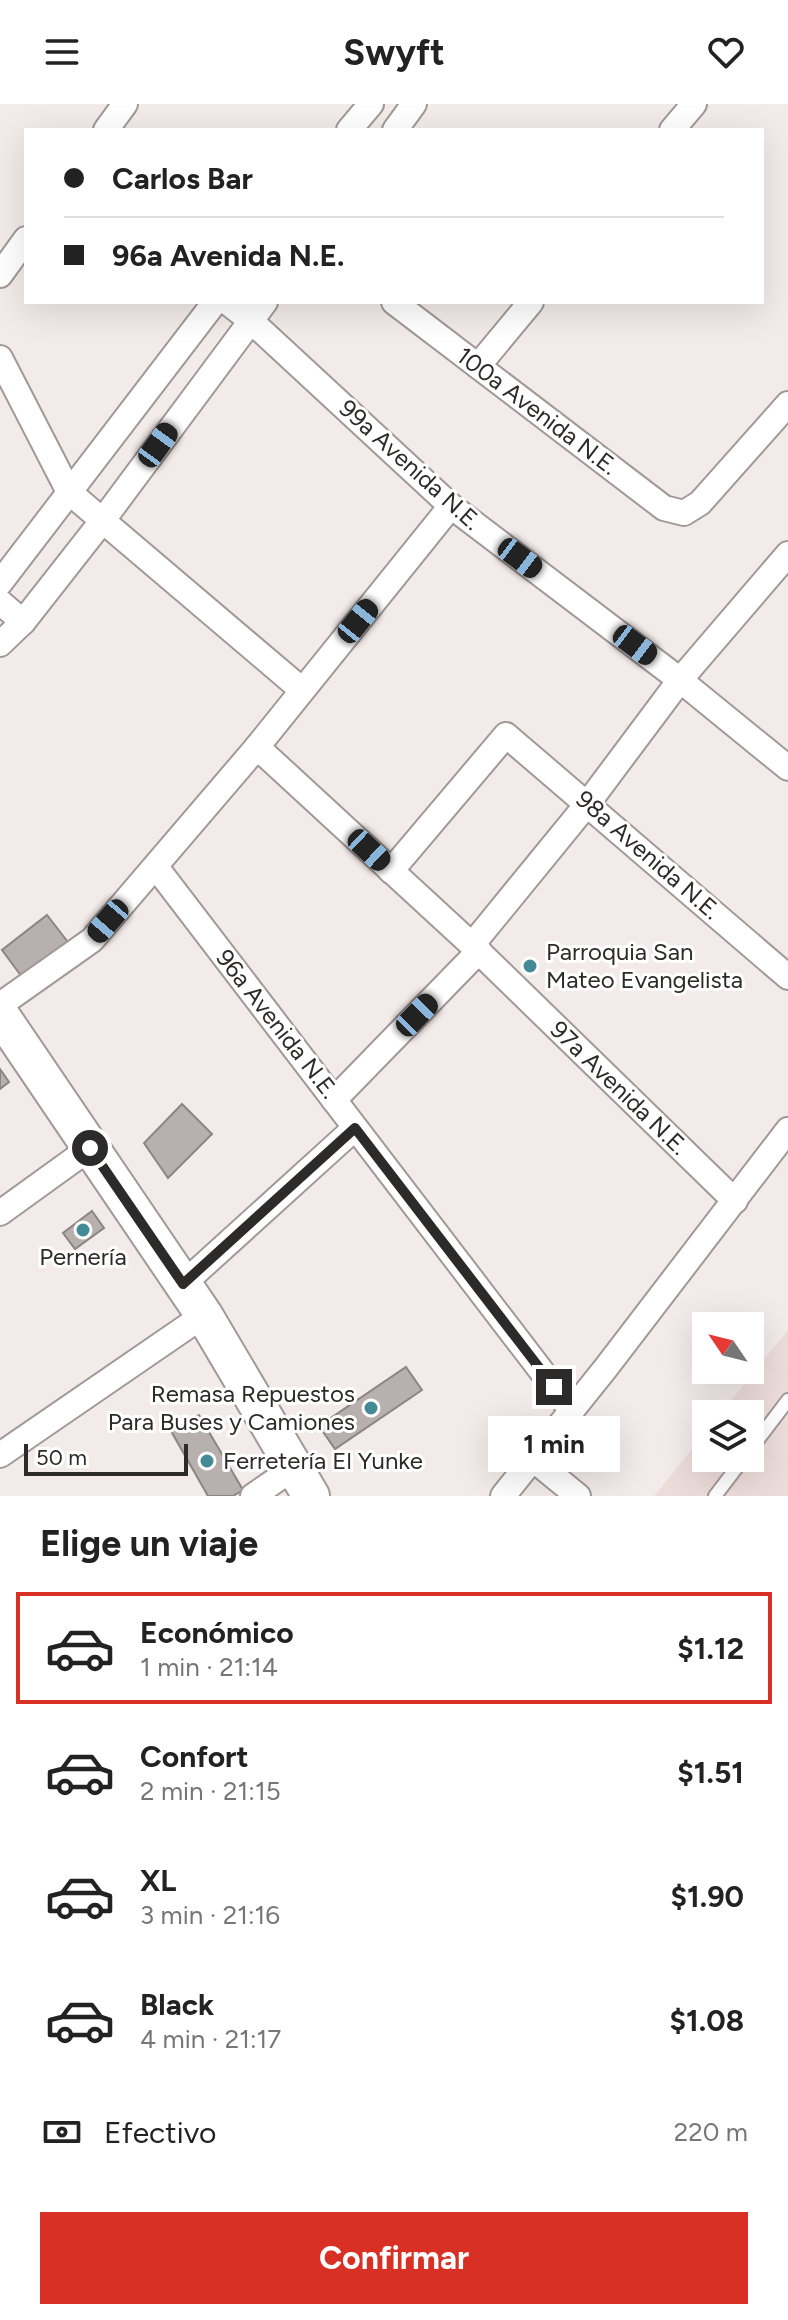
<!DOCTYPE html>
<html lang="es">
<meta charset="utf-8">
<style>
body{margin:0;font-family:Figtree,sans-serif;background:#f6f6f6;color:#222;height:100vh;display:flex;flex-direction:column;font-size:30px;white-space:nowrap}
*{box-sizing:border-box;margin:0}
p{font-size:26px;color:#767676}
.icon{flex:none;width:44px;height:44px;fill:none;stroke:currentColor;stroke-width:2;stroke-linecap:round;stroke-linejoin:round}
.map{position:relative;height:1392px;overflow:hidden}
.sheet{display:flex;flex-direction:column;background:#fff;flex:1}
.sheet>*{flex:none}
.guide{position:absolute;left:24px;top:24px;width:740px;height:176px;border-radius:0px;box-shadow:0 8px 32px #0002;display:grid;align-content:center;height:176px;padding:0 40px;background:#fff}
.needle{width:52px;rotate:305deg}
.buttons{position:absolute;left:692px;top:1208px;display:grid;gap:16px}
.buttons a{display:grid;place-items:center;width:72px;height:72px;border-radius:0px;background:#fff;box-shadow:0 8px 32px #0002;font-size:40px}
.scale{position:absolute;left:24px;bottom:20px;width:164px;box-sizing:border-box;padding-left:8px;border:4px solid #2d2b2a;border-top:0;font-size:22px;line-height:28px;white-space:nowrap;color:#2d2b2a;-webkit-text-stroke:6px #fff;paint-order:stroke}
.end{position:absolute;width:36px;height:36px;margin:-18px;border:10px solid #2d2b2a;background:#fff;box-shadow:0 0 0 4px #fff}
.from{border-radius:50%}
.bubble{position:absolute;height:56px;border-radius:0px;background:#fff;box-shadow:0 8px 32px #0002;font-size:26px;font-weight:700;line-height:56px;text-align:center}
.car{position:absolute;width:24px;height:48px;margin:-24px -12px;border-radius:10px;box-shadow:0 0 6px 2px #0007;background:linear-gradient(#222 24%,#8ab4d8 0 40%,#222 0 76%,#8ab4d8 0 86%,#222 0)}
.guide b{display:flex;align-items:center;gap:28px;height:76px;font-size:30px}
.guide b+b{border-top:2px solid #e0e0e0}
.guide i{width:20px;height:20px;background:#222}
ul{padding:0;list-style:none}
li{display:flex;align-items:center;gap:24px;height:112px;margin:0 16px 12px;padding:0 24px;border:4px solid transparent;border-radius:0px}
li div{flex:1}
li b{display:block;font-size:30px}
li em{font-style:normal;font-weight:700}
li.current{border-color:#d93025}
li>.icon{width:72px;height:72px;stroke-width:1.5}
h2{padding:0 40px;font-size:36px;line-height:96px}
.pay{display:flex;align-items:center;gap:20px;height:88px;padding:0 40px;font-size:30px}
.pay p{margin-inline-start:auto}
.primary-button{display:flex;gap:16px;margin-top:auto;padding:16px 40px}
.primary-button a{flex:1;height:92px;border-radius:0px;background:#d93025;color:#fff;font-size:32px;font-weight:700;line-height:92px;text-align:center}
header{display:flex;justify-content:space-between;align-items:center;height:104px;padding:0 40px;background:#fff;font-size:36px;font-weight:700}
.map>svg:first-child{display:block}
.built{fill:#edddda}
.building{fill:#b7b0af;stroke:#8b8583;stroke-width:2}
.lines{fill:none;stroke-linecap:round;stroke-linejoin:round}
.service-casing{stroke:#a09997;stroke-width:16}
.minor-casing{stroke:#a09997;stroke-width:28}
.secondary-casing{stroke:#a09997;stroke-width:40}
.service{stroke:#fff;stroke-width:12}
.minor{stroke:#fff;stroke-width:24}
.secondary{stroke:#fff;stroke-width:36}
.route{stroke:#2d2b2a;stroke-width:10}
.poi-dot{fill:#448a96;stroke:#fff;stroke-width:3}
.labels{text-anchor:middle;stroke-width:6;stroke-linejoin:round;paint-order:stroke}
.street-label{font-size:24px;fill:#2d2b2a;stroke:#fff}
.poi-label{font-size:24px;fill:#2d2b2a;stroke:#fff;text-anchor:start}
</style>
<header><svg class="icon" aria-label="menu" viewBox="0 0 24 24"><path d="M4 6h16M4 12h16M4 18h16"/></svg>Swyft<svg class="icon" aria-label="heart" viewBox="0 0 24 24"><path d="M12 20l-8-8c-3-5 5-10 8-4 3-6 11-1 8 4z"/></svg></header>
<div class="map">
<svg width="788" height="1392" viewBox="0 0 788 1392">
<rect width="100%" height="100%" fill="#f3ebea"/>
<path class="built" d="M788,1226V1392H654L706,1328V1354H750V1310H720Z"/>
<g class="building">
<path d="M47,811L71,842L25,877L2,846Z"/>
<path d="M0,965L9,978L0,985Z"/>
<path d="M182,1000L212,1030L168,1074L144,1039Z"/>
<path d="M92,1107L104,1124L75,1145L63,1129Z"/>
<path d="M406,1263L422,1286L335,1345L319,1322Z"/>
<path d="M199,1311L243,1386L233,1392H208L171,1327Z"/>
</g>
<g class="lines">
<defs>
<g id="service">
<path d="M750,1346L788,1296"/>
<path d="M715,1392L744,1354"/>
</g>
<g id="minor">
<path d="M106,26L125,0"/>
<path d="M349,26L371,0"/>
<path d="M395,26L414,0"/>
<path d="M672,26L694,0"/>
<path d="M0,171L26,135"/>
<path d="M227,198L250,216L451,402L680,576L788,664"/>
<path d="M394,198L664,404L684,409L700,399L788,300"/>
<path d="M0,254L69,388L302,586"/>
<path d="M478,262L531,198"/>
<path d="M0,479L215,198"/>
<path d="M0,498L23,518"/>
<path d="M0,540L23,518L103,416L265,198"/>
<path d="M257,643L472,841L735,1097"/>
<path d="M156,763L572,1307"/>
<path d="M391,767L506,631L788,873"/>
<path d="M472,841L588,699L680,576L788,450"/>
<path d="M0,901L92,836L257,643L451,402"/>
<path d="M334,996L479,847"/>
<path d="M0,1109L90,1044"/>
<path d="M183,1180L355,1024"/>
<path d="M0,1351L204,1211"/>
<path d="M534,1356L578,1392"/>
<path d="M253,1392L295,1363"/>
<path d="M503,1392L605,1265L788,1026"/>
</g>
<path id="secondary" d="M0,910L204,1211L311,1392"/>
</defs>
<use href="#service" class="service-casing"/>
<use href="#minor" class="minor-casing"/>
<use href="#secondary" class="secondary-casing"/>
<use href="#service" class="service"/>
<use href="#minor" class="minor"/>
<use href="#secondary" class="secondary"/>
</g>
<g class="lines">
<path class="route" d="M90,1044L183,1180L355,1024L554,1283"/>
</g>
<g class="poi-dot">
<circle cx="530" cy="862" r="8"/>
<circle cx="83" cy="1126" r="8"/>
<circle cx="371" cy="1304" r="8"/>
<circle cx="207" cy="1357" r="8"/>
</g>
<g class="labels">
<g class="street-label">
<text transform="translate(537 307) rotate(37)" y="8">100a Avenida N.E.</text>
<text transform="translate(410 361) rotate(42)" y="8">99a Avenida N.E.</text>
<text transform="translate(648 751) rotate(41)" y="8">98a Avenida N.E.</text>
<text transform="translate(277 920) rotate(52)" y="8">96a Avenida N.E.</text>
<text transform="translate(619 984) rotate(44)" y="8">97a Avenida N.E.</text>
</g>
<g class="poi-label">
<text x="546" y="856">Parroquia San<tspan x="546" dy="28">Mateo Evangelista</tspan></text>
<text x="83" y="1161" text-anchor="middle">Pernería</text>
<text x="355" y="1298" text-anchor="end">Remasa Repuestos<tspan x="355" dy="28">Para Buses y Camiones</tspan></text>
<text x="223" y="1365">Ferretería El Yunke</text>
</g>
</g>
</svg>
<div class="buttons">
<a><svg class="needle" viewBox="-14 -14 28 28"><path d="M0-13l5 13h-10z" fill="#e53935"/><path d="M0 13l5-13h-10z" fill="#767676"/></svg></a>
<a><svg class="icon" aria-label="layers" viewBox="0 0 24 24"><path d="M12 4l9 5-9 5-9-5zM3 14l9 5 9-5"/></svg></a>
</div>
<div class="scale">50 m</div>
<i class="end from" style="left:90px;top:1044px"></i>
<i class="end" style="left:554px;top:1283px"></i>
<div class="bubble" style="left:488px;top:1312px;width:132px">1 min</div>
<i class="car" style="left:158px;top:341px;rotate:36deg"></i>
<i class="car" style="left:520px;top:454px;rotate:127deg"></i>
<i class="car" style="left:358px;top:517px;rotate:39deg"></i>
<i class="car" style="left:635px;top:541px;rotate:127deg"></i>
<i class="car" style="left:369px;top:746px;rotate:133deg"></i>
<i class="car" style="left:108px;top:817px;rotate:221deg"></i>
<i class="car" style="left:417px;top:911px;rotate:44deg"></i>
<div class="guide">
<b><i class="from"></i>Carlos Bar</b>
<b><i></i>96a Avenida N.E.</b>
</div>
</div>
<section class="sheet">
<h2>Elige un viaje</h2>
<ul>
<li class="current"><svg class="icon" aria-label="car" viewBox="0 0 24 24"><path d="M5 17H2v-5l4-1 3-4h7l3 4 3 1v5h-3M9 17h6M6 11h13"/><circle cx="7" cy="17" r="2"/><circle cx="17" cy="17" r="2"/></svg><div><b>Económico</b><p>1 min · 21:14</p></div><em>$1.12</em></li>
<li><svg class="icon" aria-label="car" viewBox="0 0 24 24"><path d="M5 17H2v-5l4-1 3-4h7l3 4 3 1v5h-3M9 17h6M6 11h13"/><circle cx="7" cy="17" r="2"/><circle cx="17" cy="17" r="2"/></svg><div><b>Confort</b><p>2 min · 21:15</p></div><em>$1.51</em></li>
<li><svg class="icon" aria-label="car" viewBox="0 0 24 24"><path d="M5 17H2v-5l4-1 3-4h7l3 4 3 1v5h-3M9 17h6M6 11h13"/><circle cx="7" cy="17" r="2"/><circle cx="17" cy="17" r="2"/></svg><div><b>XL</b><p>3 min · 21:16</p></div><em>$1.90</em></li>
<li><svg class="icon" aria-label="car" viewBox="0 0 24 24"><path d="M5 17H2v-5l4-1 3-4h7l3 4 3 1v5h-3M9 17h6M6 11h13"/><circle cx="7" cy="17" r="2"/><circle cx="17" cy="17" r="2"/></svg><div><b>Black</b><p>4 min · 21:17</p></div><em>$1.08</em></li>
</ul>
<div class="pay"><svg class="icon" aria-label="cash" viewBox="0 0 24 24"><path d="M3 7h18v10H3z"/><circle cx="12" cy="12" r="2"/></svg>Efectivo<p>220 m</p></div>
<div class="primary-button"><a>Confirmar</a></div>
</section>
